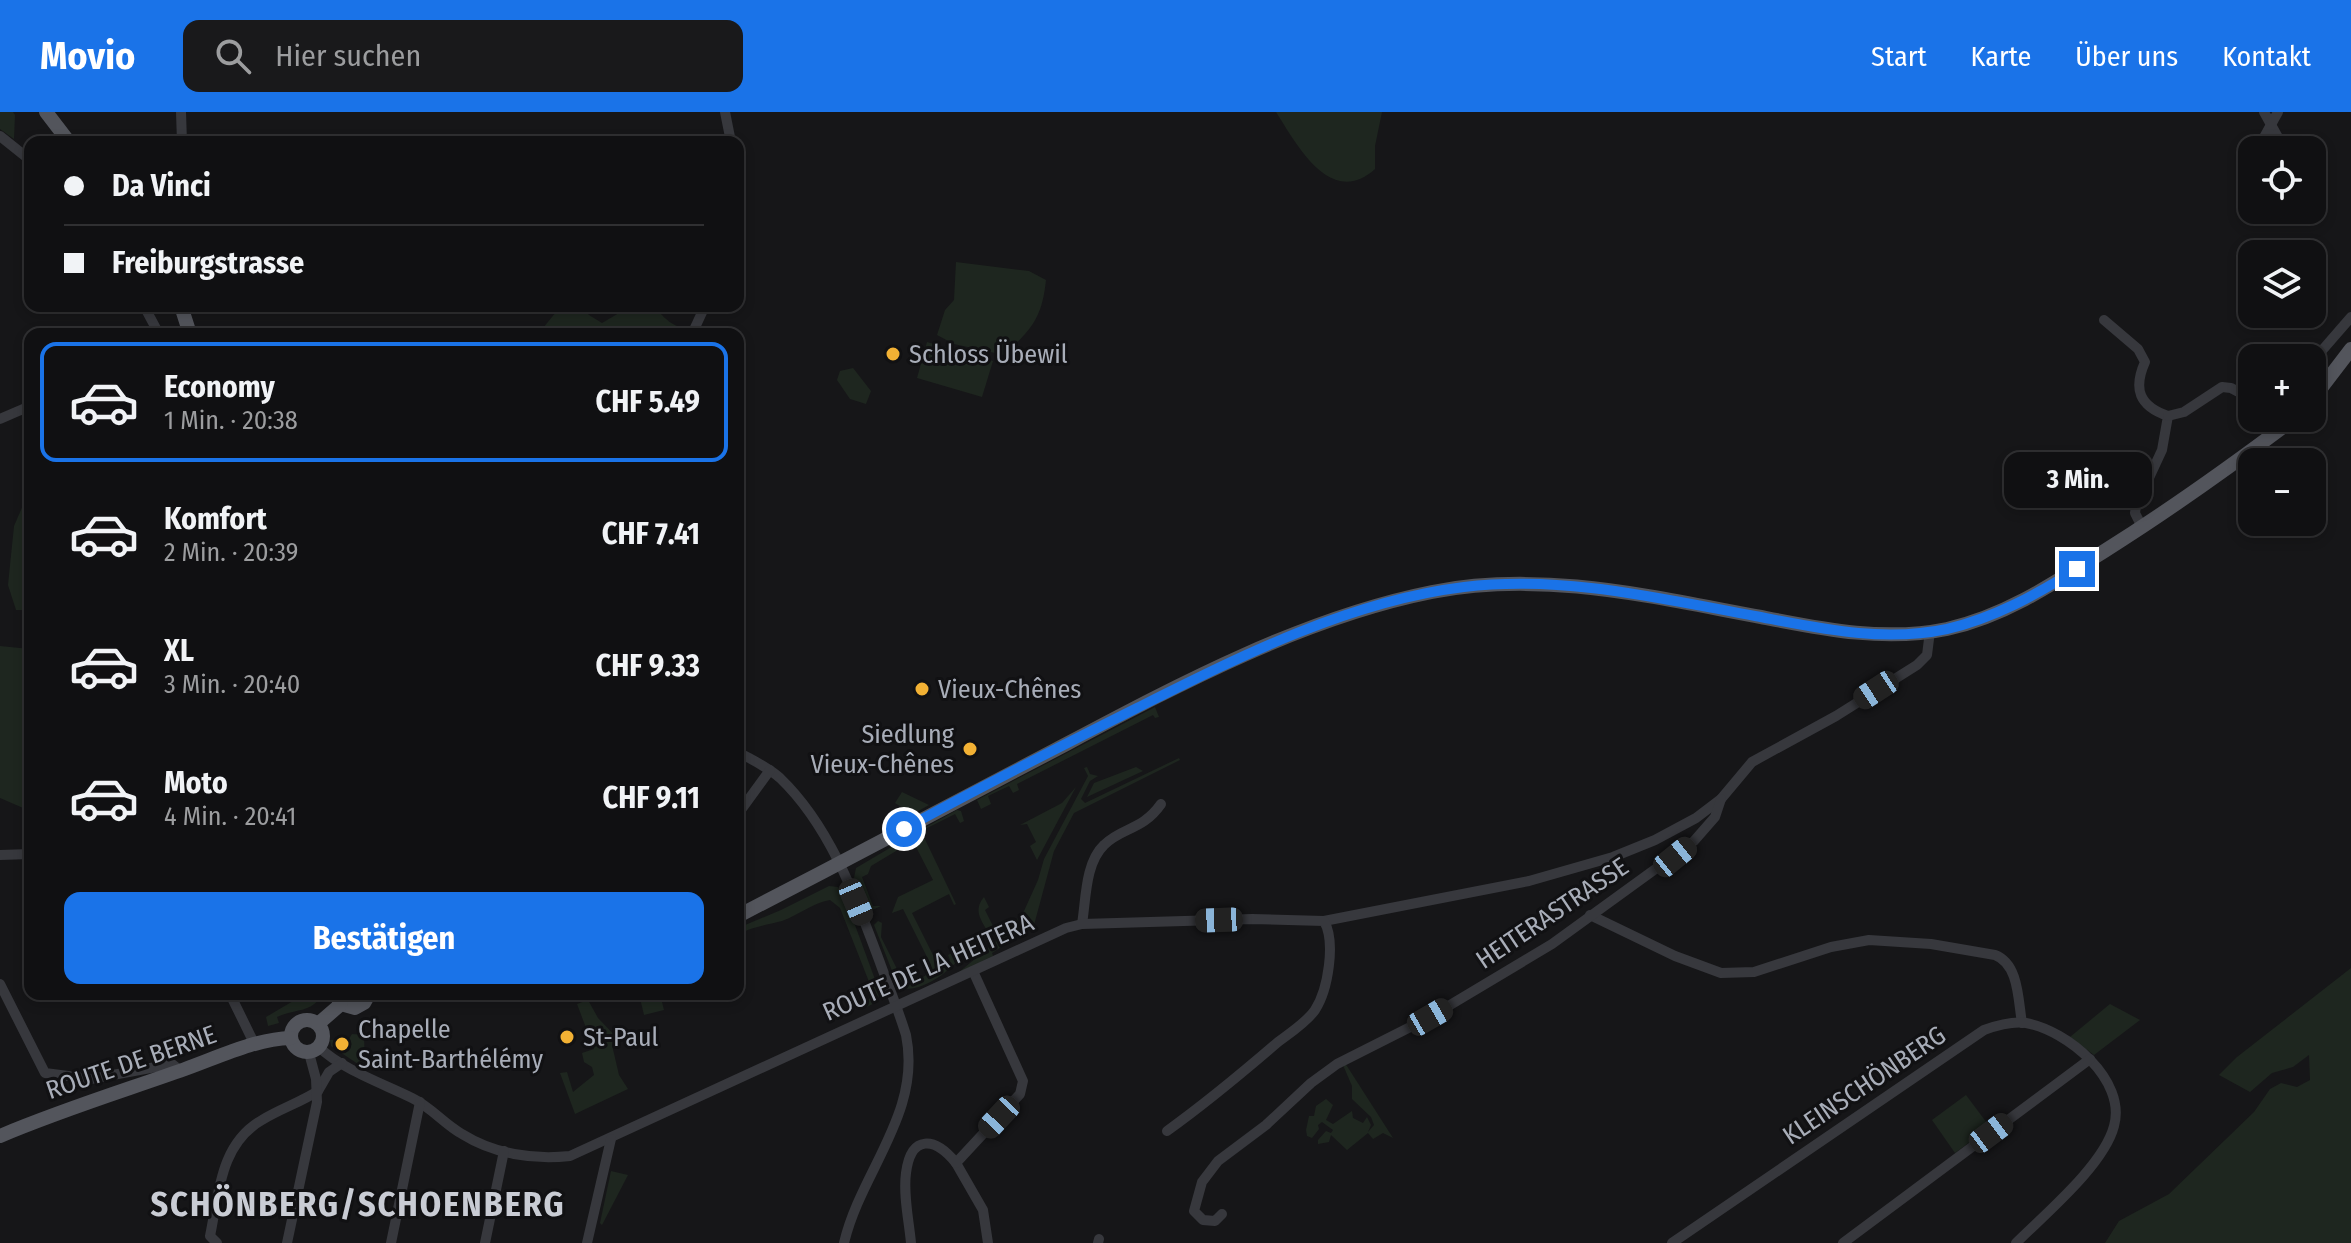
<!DOCTYPE html>
<html lang="de">
<meta charset="utf-8">
<style>
body{margin:0;font-family:"Fira Sans Condensed",sans-serif;background:#19191b;color:#f1f3f6;height:100vh;display:flex;flex-direction:column;font-size:30px;white-space:nowrap}
*{box-sizing:border-box;margin:0}
p{font-size:26px;color:#9c9d9f}
.icon{flex:none;width:44px;height:44px;fill:none;stroke:currentColor;stroke-width:2;stroke-linecap:round;stroke-linejoin:round}
.map{position:relative;flex:1;overflow:hidden}
.details{position:absolute;left:24px;top:216px;width:720px;height:672px;display:flex;flex-direction:column;background:#101012;border-radius:16px;box-shadow:0 4px 12px #0003,0 0 0 2px #303032}
.details>*{flex:none}
.top-card{position:absolute;left:24px;top:24px;width:720px;height:176px;border-radius:16px;box-shadow:0 4px 12px #0003,0 0 0 2px #303032;display:grid;align-content:center;height:176px;padding:0 40px;background:#101012}
.controls{position:absolute;left:2238px;top:24px;display:grid;gap:16px}
.controls a{display:grid;place-items:center;width:88px;height:88px;border-radius:16px;background:#101012;box-shadow:0 4px 12px #0003,0 0 0 2px #303032;font-size:40px}
.end{position:absolute;width:36px;height:36px;margin:-18px;border:10px solid #1a73e8;background:#fff;box-shadow:0 0 0 4px #fff}
.from{border-radius:50%}
.bubble{position:absolute;height:56px;border-radius:16px;background:#101012;box-shadow:0 4px 12px #0003,0 0 0 2px #303032;font-size:26px;font-weight:700;line-height:56px;text-align:center}
.car{position:absolute;width:24px;height:48px;margin:-24px -12px;border-radius:10px;box-shadow:0 0 6px 2px #0007;background:linear-gradient(#222 24%,#8ab4d8 0 40%,#222 0 76%,#8ab4d8 0 86%,#222 0)}
.top-card b{display:flex;align-items:center;gap:28px;height:76px;font-size:30px}
.top-card b+b{border-top:2px solid #303032}
.top-card i{width:20px;height:20px;background:#f1f3f6}
ul{padding:14px 0 0;list-style:none}
li{display:flex;align-items:center;gap:24px;height:120px;margin:0 16px 12px;padding:0 24px;border:4px solid transparent;border-radius:16px}
li div{flex:1}
li b{display:block;font-size:30px}
li em{font-style:normal;font-weight:700}
li.on{border-color:#1a73e8}
li>.icon{width:72px;height:72px;stroke-width:1.5}
.action{display:flex;gap:16px;margin-top:auto;padding:16px 40px}
.action a{flex:1;height:92px;border-radius:16px;background:#1a73e8;color:#fff;font-size:32px;font-weight:700;line-height:92px;text-align:center}
header{display:flex;align-items:center;gap:48px;box-sizing:border-box;height:112px;padding:0 40px;background:#1a73e8;color:#fff}
header strong{font-size:38px}
nav{display:flex;gap:44px;margin-inline-start:auto;font-size:28px}
.search{width:560px;height:72px;background:#19191b;display:flex;align-items:center;gap:20px;box-sizing:border-box;padding:0 28px;border-radius:16px;color:#9c9d9f;font-size:30px}
.map>svg:first-child{display:block}
.green{fill:#1e261f}
.lines{fill:none;stroke-linecap:round;stroke-linejoin:round}
.minor{stroke:#37383d;stroke-width:10}
.major{stroke:#53555c;stroke-width:14}
.route{stroke:#1a73e8;stroke-width:10}
.poi-dot{fill:#f2b134;stroke:#111113;stroke-width:3}
.labels{text-anchor:middle;stroke-width:6;stroke-linejoin:round;paint-order:stroke}
.poi-label{font-size:26px;fill:#a8adb8;stroke:#111113;text-anchor:start}
.street-label{font-size:26px;fill:#a8adb8;stroke:#111113}
.district-label{font-size:34px;font-weight:bold;letter-spacing:2px;fill:#c9ccd4;stroke:#111113}
</style>
<header>
<strong>Movio</strong>
<div class="search"><svg class="icon" aria-label="search" viewBox="0 0 24 24"><circle cx="10" cy="10" r="6"/><path d="M15 15l6 6"/></svg>Hier suchen</div>
<nav><a>Start</a><a>Karte</a><a>Über uns</a><a>Kontakt</a></nav>
</header>
<div class="map">
<svg width="2351" height="1131" viewBox="0 0 2351 1131">
<rect width="100%" height="100%" fill="#161618"/>
<g class="green">
<path d="M0,0H13L15,3L14,27L0,17Z"/>
<path d="M1276,0H1382L1375,34V57C1331,97 1297,33 1276,0Z"/>
<path d="M956,150L1029,159L1046,168C1042,206 1032,217 1004,243L954,232L937,223L945,198L954,188Z"/>
<path d="M561,194H581L589,203L602,211L631,194H654C665,207 672,215 690,217L687,222H550L543,216Z"/>
<path d="M927,230L993,249L982,285L917,266Z"/>
<path d="M853,256L871,279L866,292L850,287L837,268L840,259Z"/>
<path d="M30,383V498H16L8,473L14,414L27,384Z"/>
<path d="M0,534L30,537V699L0,686Z"/>
<path d="M1155,595L1159,605L1155,606L1153,603L1017,672L1019,678L1013,681L1009,674L988,684L991,692L981,697L977,688Z"/>
<path d="M1179,646L1180,648L1074,701L1054,739L1034,813L992,841L993,844L958,861L1005,822L1024,799L1038,768L1044,747L1088,664L1084,656L1087,655L1090,662L1098,664L1090,669L1081,687L1085,691Z"/>
<path d="M1136,655L1143,659L1087,685L1094,671Z"/>
<path d="M1076,675L1037,748L1030,734L1036,730L1027,712L1020,713L1062,691Z"/>
<path d="M902,680L929,693L913,702L895,691Z"/>
<path d="M957,698L961,699L964,709L960,711L955,702L921,719L956,792L954,793L949,782L912,801L937,851L950,848L948,843L954,840L953,836L959,833L964,841C951,858 928,877 905,877L896,869L874,813L878,809L882,811L881,825L902,867L913,871L928,862L931,853L903,797L892,801L898,785L933,768L914,731L905,734L906,726Z"/>
<path d="M900,730L896,739L871,754L868,762L862,765L873,794H881L868,800L854,766L856,756Z"/>
<path d="M829,774L838,775L844,783L880,881L876,890L867,895L866,892L873,880L840,796L830,788C812,791 799,803 782,809C766,813 753,815 738,822V816L781,798Z"/>
<path d="M984,785L989,795L985,798L994,816L1000,813L993,822L988,820C981,808 973,798 984,785Z"/>
<path d="M2351,856V1131H2105L2119,1109L2169,1082L2254,1000L2270,977L2281,971L2297,975L2310,968L2309,943L2293,955L2272,961L2250,980L2219,963L2237,945Z"/>
<path d="M305,882H324C309,902 297,896 277,905L279,911L268,914L266,905Z"/>
<path d="M639,882H660L664,898L644,903Z"/>
<path d="M588,888L598,906L620,929L612,933L619,963L628,977L575,1002L560,961L567,960L573,980L594,963L592,955L584,950L582,941L594,937L577,892Z"/>
<path d="M2110,892L2140,908L2094,943L2070,925Z"/>
<path d="M352,922L364,923L365,955L363,950L358,952L331,934L330,928L349,927Z"/>
<path d="M1345,951L1393,1026L1383,1021L1373,1027L1368,1021L1347,1038L1331,1023L1329,1030L1318,1032V1028L1326,1019L1331,1021L1333,1018L1322,1010L1318,1013L1319,1017L1312,1026L1307,1024L1306,1018L1309,1004H1314L1316,994L1326,987L1333,993L1326,1008L1333,1012L1352,999L1353,1006L1363,1011L1367,1005L1371,1013L1368,1020L1374,1013L1371,1005L1352,987V974L1343,953Z"/>
<path d="M1966,983L1990,1015L1955,1041L1932,1008Z"/>
<path d="M611,1059L628,1063L602,1113L600,1111Z"/>
</g>
<g class="lines">
<g class="minor">
<path d="M181,0L182,30"/>
<path d="M725,0L731,30"/>
<path d="M2264,0L2285,38"/>
<path d="M0,24L30,48"/>
<path d="M2257,38L2278,0"/>
<path d="M2248,54L2252,46"/>
<path d="M738,80V110"/>
<path d="M144,194L159,222"/>
<path d="M2104,208L2138,237L2145,250C2133,277 2139,294 2168,304L2162,338L2136,394L2135,401L2142,415"/>
<path d="M692,222L705,194"/>
<path d="M2312,250L2351,205"/>
<path d="M2168,304L2184,300L2222,275L2231,276L2252,287"/>
<path d="M0,307L30,294"/>
<path d="M738,640C752,648 768,655 780,666C830,714 855,784 879,848C888,873 898,897 906,923C922,1001 861,1059 844,1131"/>
<path d="M738,702L770,658"/>
<path d="M0,743L30,742"/>
<path d="M1590,803L1675,844L1721,861L1754,860L1831,835L1869,828L1931,832L1995,843C2019,852 2018,888 2022,911"/>
<path d="M1324,809L1529,769L1613,745L1655,728L1696,706L1721,687L1752,650L1836,604L1917,553L1927,543L1930,519"/>
<path d="M1082,812C1086,788 1085,751 1104,733C1122,715 1142,719 1161,692"/>
<path d="M973,859L1023,969L1020,982L956,1051L983,1098L988,1131"/>
<path d="M0,872L45,961L91,967L172,952L181,959"/>
<path d="M230,882L255,933"/>
<path d="M319,935C341,957 384,972 412,986C431,995 444,1012 462,1022C494,1042 533,1048 570,1044L1066,816L1082,812L1252,807L1324,809C1336,830 1328,878 1315,898C1307,910 1290,921 1278,930C1242,961 1206,991 1167,1019"/>
<path d="M318,979L329,960L342,951"/>
<path d="M1222,1102L1215,1109L1203,1108L1194,1099L1202,1070L1218,1049L1266,1013L1311,971L1337,952L1430,905L1552,832L1694,729L1715,705L1721,687"/>
<path d="M217,1131L210,1124C219,1081 220,1032 262,1008C280,997 301,990 318,979"/>
<path d="M287,1131L317,990L316,967L309,941"/>
<path d="M391,1131L420,990"/>
<path d="M485,1131L504,1039"/>
<path d="M587,1131L611,1027"/>
<path d="M911,1131C909,1109 903,1083 906,1061C911,1022 935,1025 956,1051"/>
<path d="M1098,1131L1099,1127"/>
<path d="M1672,1131L1984,918C1998,913 2012,909 2026,911C2067,918 2127,968 2114,1014C2104,1053 2045,1102 2016,1131"/>
<path d="M1843,1131L2090,947"/>
</g>
<g class="major">
<path d="M46,0L69,30"/>
<path d="M181,194L190,222"/>
<path d="M2312,288L2351,237"/>
<path d="M738,804C844,749 950,693 1055,638C1172,576 1301,506 1432,480C1543,458 1652,485 1761,505C1822,517 1884,530 1947,517C2006,504 2056,470 2106,438C2171,397 2234,352 2295,306"/>
<path d="M335,882L341,892L355,896L364,891L369,882"/>
<path d="M369,883L392,882"/>
<circle cx="307" cy="924" r="16"/>
<path d="M318,912L341,892"/>
<path d="M0,1024C61,998 123,979 185,957C219,945 255,927 291,926"/>
</g>
</g>
<g class="lines">
<path class="route" d="M904,717C980,675 1059,635 1137,596C1239,545 1349,489 1464,475C1562,463 1658,486 1755,504C1818,516 1882,531 1947,517C1994,506 2036,483 2077,457"/>
</g>
<g class="poi-dot">
<circle cx="893" cy="242" r="8"/>
<circle cx="922" cy="577" r="8"/>
<circle cx="970" cy="637" r="8"/>
<circle cx="567" cy="925" r="8"/>
<circle cx="342" cy="932" r="8"/>
</g>
<g class="labels">
<g class="poi-label">
<text x="909" y="251">Schloss Übewil</text>
<text x="938" y="586">Vieux-Chênes</text>
<text x="954" y="631" text-anchor="end">Siedlung<tspan x="954" dy="30">Vieux-Chênes</tspan></text>
<text x="358" y="926">Chapelle<tspan x="358" dy="30">Saint-Barthélémy</tspan></text>
<text x="583" y="934">St-Paul</text>
</g>
<g class="street-label">
<text transform="translate(1552 801) rotate(-34)" y="9">HEITERASTRASSE</text>
<text transform="translate(928 855) rotate(-24)" y="9">ROUTE DE LA HEITERA</text>
<text transform="translate(131 950) rotate(-19)" y="9">ROUTE DE BERNE</text>
<text transform="translate(1864 973) rotate(-34)" y="9">KLEINSCHÖNBERG</text>
</g>
<g class="district-label">
<text x="358" y="1104">SCHÖNBERG/SCHOENBERG</text>
</g>
</g>
</svg>
<div class="controls">
<a><svg class="icon" aria-label="locate" viewBox="0 0 24 24"><circle cx="12" cy="12" r="6"/><path d="M12 2v4M12 18v4M2 12h4M18 12h4"/></svg></a>
<a><svg class="icon" aria-label="layers" viewBox="0 0 24 24"><path d="M12 4l9 5-9 5-9-5zM3 14l9 5 9-5"/></svg></a>
<a>+</a>
<a>−</a>
</div>
<i class="end from" style="left:904px;top:717px"></i>
<i class="end" style="left:2077px;top:457px"></i>
<div class="bubble" style="left:2004px;top:340px;width:148px">3 Min.</div>
<i class="car" style="left:1876px;top:578px;rotate:237deg"></i>
<i class="car" style="left:1675px;top:745px;rotate:51deg"></i>
<i class="car" style="left:856px;top:790px;rotate:157deg"></i>
<i class="car" style="left:1219px;top:808px;rotate:268deg"></i>
<i class="car" style="left:1430px;top:905px;rotate:60deg"></i>
<i class="car" style="left:999px;top:1005px;rotate:223deg"></i>
<i class="car" style="left:1991px;top:1021px;rotate:53deg"></i>
<div class="top-card">
<b><i class="from"></i>Da Vinci</b>
<b><i></i>Freiburgstrasse</b>
</div>
<section class="details">
<ul>
<li class="on"><svg class="icon" aria-label="car" viewBox="0 0 24 24"><path d="M5 17H2v-5l4-1 3-4h7l3 4 3 1v5h-3M9 17h6M6 11h13"/><circle cx="7" cy="17" r="2"/><circle cx="17" cy="17" r="2"/></svg><div><b>Economy</b><p>1 Min. · 20:38</p></div><em>CHF 5.49</em></li>
<li><svg class="icon" aria-label="car" viewBox="0 0 24 24"><path d="M5 17H2v-5l4-1 3-4h7l3 4 3 1v5h-3M9 17h6M6 11h13"/><circle cx="7" cy="17" r="2"/><circle cx="17" cy="17" r="2"/></svg><div><b>Komfort</b><p>2 Min. · 20:39</p></div><em>CHF 7.41</em></li>
<li><svg class="icon" aria-label="car" viewBox="0 0 24 24"><path d="M5 17H2v-5l4-1 3-4h7l3 4 3 1v5h-3M9 17h6M6 11h13"/><circle cx="7" cy="17" r="2"/><circle cx="17" cy="17" r="2"/></svg><div><b>XL</b><p>3 Min. · 20:40</p></div><em>CHF 9.33</em></li>
<li><svg class="icon" aria-label="car" viewBox="0 0 24 24"><path d="M5 17H2v-5l4-1 3-4h7l3 4 3 1v5h-3M9 17h6M6 11h13"/><circle cx="7" cy="17" r="2"/><circle cx="17" cy="17" r="2"/></svg><div><b>Moto</b><p>4 Min. · 20:41</p></div><em>CHF 9.11</em></li>
</ul>
<div class="action"><a>Bestätigen</a></div>
</section>
</div>
